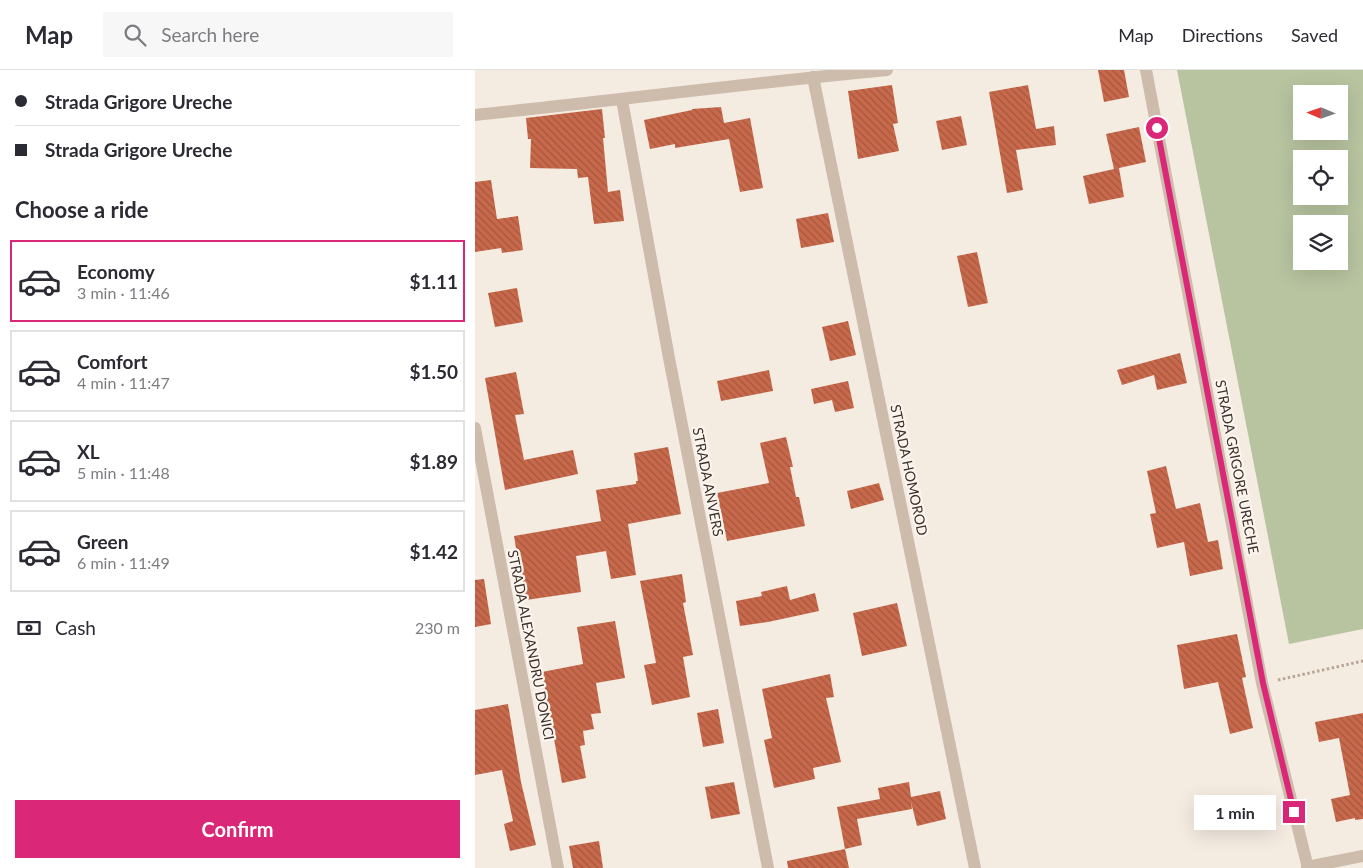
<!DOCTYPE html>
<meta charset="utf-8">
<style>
body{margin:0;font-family:Lato,sans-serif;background:#f7f7f7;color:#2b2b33;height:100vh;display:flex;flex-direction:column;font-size:19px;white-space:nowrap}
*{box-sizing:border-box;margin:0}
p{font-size:16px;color:#7c7c81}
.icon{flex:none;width:28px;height:28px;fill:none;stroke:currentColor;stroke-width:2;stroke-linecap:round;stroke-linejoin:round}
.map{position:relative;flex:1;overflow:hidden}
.details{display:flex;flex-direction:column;background:#fff;width:475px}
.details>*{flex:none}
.top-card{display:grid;align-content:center;height:110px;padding:0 15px;background:#fff}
.needle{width:32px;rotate:272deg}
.buttons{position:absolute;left:818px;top:15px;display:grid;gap:10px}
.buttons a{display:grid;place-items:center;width:55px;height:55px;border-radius:0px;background:#fff;box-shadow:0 5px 20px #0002;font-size:25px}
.end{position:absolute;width:22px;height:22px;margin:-11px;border:6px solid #db2777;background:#fff;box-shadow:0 0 0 2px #fff}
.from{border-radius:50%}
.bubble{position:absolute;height:35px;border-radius:0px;background:#fff;box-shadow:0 5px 20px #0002;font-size:16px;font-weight:700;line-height:35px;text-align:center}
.top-card b{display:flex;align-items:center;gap:18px;height:48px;font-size:19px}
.top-card b+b{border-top:1px solid #e1e1e2}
.top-card i{width:12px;height:12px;background:#2b2b33}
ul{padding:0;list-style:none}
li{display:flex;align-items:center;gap:15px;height:82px;margin:0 10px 8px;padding:0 5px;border:2px solid #e1e1e2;border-radius:0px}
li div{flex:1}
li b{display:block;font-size:19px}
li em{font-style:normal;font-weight:700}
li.current{border-color:#db2777}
li>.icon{width:45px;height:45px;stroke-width:1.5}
h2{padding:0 15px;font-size:22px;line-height:60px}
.pay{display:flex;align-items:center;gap:12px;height:55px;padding:0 15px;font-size:19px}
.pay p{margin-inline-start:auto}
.primary-button{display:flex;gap:10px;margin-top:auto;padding:10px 15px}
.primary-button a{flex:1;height:58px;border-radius:0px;background:#db2777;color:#fff;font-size:20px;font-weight:700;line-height:58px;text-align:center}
header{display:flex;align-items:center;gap:30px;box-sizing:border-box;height:70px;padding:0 25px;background:#fff;border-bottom:1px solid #e1e1e2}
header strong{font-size:24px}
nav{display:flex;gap:28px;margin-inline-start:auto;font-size:18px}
.search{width:350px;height:45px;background:#f7f7f7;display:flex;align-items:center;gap:12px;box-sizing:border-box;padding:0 18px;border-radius:0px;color:#7c7c81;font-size:19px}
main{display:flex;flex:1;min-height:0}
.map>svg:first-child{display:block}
.green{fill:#b8c4a0;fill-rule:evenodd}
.building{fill:url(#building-back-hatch)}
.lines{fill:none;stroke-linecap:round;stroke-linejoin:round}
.path{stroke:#b9a596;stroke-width:3;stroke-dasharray:2.5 2.5;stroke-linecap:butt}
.minor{stroke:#cdbbac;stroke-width:12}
.route{stroke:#db2777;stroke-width:6}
.labels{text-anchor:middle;stroke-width:4.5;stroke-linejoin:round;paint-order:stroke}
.street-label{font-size:14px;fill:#3b302b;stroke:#fbf5ee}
</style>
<header>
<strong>Map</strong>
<div class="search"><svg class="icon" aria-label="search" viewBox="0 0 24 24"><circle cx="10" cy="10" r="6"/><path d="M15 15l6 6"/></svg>Search here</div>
<nav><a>Map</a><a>Directions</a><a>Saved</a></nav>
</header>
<main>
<section class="details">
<div class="top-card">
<b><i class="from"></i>Strada Grigore Ureche</b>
<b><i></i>Strada Grigore Ureche</b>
</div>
<h2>Choose a ride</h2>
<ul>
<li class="current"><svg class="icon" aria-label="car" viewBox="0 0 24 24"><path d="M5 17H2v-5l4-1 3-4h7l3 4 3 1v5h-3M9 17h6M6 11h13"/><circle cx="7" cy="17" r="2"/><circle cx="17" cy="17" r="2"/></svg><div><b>Economy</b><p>3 min · 11:46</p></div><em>$1.11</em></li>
<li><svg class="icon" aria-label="car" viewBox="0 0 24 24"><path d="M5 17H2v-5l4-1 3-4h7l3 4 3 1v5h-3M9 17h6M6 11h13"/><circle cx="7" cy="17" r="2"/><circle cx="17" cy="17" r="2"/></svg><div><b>Comfort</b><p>4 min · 11:47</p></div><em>$1.50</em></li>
<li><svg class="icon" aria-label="car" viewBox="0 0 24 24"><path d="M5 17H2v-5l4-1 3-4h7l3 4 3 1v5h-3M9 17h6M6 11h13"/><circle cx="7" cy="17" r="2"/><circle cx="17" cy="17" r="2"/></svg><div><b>XL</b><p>5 min · 11:48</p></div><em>$1.89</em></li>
<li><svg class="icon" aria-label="car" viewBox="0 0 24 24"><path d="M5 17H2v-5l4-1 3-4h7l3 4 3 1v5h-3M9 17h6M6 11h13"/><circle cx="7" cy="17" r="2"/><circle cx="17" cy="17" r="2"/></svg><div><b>Green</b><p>6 min · 11:49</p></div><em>$1.42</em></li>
</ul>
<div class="pay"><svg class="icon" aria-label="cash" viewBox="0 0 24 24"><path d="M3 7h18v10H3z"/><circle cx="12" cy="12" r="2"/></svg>Cash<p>230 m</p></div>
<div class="primary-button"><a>Confirm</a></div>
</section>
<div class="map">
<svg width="888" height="798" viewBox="0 0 888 798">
<defs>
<pattern id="building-back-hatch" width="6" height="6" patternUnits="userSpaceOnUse" patternTransform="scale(1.25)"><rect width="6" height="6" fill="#c8694b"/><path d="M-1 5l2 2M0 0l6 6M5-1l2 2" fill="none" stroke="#a4573f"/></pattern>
</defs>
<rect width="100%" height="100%" fill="#f4ebe1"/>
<path class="green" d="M702,0H888V559L814,574ZM826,24H864V61H826ZM826,89H864V126H826ZM826,154H864V191H826Z"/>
<g class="building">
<path d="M623,0H649L654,27L629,32Z"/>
<path d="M417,15L423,53L418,54L424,81L383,89L373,21Z"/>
<path d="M553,15L561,59L579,56L581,75L541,80L548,120L532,123L514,22Z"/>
<path d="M246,37L249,53L275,48L288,118L265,122L254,69L200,78V74L175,79L169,50L217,40V39Z"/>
<path d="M127,39L130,68H128L133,122L145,120L149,151L119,154L113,107L103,108L102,99L55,98L56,69H53L51,48Z"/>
<path d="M486,46L492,75L467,80L461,51Z"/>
<path d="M664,57L671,92L644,98L649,127L614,134L608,106L639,99L631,64Z"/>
<path d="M16,110L22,149L43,146L48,180L27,183L26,178L0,182V112Z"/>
<path d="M353,143L359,172L326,178L321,149Z"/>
<path d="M502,182L513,233L493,237L482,186Z"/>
<path d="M42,218L48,252L20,257L13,223Z"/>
<path d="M373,251L381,285L355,291L347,257Z"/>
<path d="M705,283L712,313L682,320L679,305L647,315L642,300Z"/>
<path d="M294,300L298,321L246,331L242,311Z"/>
<path d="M41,302L49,344L40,345L49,390L98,380L103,404L30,420L10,308Z"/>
<path d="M373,311L379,338L360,342L357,330L339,334L336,319Z"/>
<path d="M311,367L318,397H315L321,427H324L330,456L252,471L242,423L294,413L285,373Z"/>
<path d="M193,377L206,444L153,454L161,505L136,509L131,481L101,486L106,522L51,530L46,495L44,496L39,466L126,451L121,420L161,414V411H163L159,383Z"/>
<path d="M691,396L701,439L725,433L733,472L743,470L748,499L715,506L709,472L682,478L675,444L681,443L672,401Z"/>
<path d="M404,413L409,430L376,439L372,421Z"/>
<path d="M207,504L211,532L208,533L218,585L208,587L215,627L177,635L169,595L181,593L165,511Z"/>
<path d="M9,509L16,554L0,557V510Z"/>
<path d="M312,516L315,530L340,523L344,541L293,552L265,556L261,531L287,526L286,522Z"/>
<path d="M422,533L432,576L387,586L378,543Z"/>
<path d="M140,551L150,608L121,613L126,643L116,644L119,659L108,661L110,675L105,676L111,708L87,713L67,602L108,594L102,557Z"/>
<path d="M762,564L771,607L767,608L778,658L755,664L743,612L709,619L702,575Z"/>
<path d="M355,604L359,627L351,628L366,692L338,698L340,709L299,718L289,670L297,668L287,619Z"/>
<path d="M33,634L46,712L61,775L35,781L29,754L38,751L27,700L0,705V640Z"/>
<path d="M243,639L249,673L228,677L222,643Z"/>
<path d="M888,643V749L880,750V748L861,752L856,729L875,725L864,668L844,672L840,652Z"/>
<path d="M259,712L265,744L236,749L230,717Z"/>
<path d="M434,712L436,727L465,721L471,749L442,756L436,732L437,739L382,749L387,775L370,779L362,737L405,729L403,718Z"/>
<path d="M124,771L128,798H98L94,776Z"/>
<path d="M370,779L374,798H313L312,791Z"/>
</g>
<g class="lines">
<path class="path" d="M803,610L888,591"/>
<g class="minor">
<path d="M671,0L787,613L833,798"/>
<path d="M338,7L500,798"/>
<path d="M147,30L194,288L293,798"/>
<path d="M0,45C137,31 274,13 412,0"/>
<path d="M0,358L83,798"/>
<path d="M832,797L888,786"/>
</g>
</g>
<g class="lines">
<path class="route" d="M682,58L788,613L819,742"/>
</g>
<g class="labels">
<g class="street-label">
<text transform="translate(762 397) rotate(79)" y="5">STRADA GRIGORE URECHE</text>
<text transform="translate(434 400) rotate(78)" y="5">STRADA HOMOROD</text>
<text transform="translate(233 412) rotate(79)" y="5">STRADA ANVERS</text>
<text transform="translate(56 575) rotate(79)" y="5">STRADA ALEXANDRU DONICI</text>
</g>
</g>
</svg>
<div class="buttons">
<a><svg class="needle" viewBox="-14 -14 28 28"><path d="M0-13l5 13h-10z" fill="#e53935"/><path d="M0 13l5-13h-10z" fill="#7c7c81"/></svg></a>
<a><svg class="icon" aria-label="locate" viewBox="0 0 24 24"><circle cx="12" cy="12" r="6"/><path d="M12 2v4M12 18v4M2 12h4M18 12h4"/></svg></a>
<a><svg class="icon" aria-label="layers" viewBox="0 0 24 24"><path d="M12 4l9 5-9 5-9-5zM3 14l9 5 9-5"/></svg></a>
</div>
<i class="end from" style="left:682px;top:58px"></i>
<i class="end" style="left:819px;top:742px"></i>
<div class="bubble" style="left:719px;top:725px;width:82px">1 min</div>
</div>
</main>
